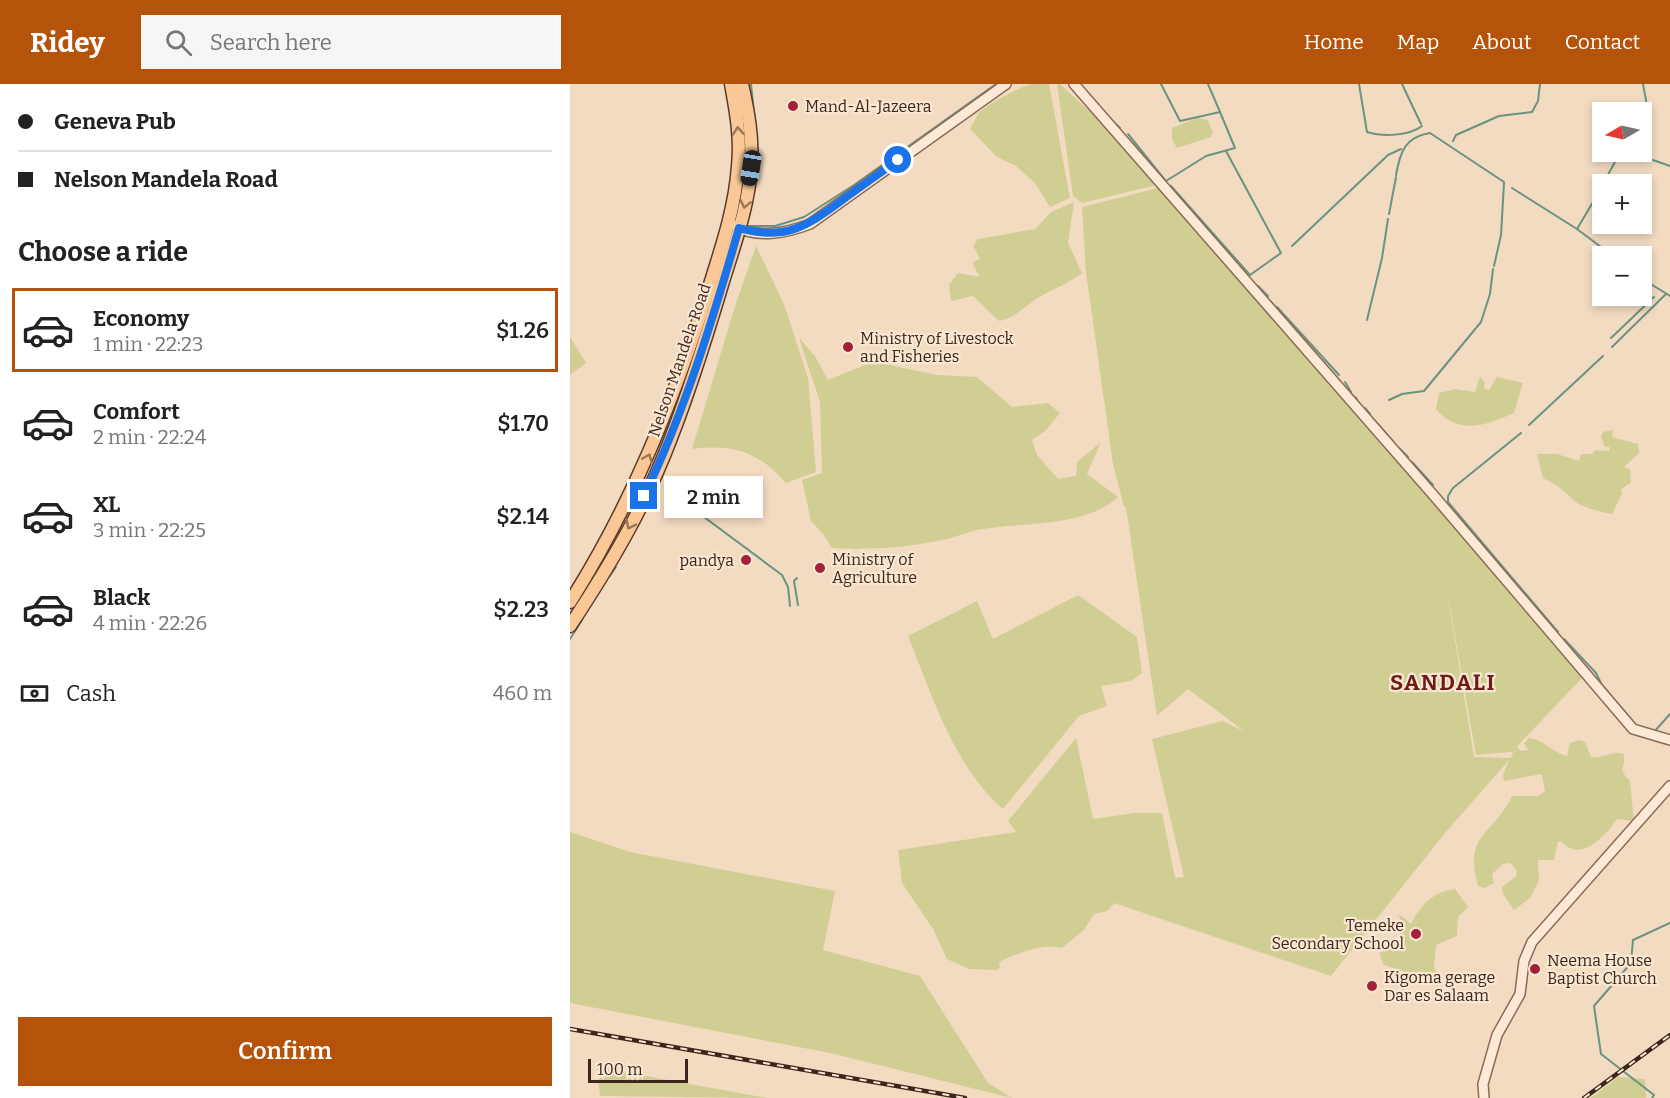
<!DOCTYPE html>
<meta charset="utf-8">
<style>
body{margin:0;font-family:Bitter,serif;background:#f6f6f6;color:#222;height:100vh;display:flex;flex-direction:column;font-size:22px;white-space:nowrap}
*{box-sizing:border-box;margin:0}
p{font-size:20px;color:#767676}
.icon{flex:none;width:33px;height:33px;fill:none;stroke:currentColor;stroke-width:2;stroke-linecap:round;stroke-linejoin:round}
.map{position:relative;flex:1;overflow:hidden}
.drawer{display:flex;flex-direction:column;background:#fff;width:570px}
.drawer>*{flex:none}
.guide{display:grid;align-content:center;height:132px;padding:0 18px;background:#fff}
.needle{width:39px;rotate:261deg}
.controls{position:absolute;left:1022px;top:18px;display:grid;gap:12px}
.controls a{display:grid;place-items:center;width:60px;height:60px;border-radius:0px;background:#fff;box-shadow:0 3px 9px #0003;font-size:30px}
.scale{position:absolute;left:18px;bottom:15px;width:100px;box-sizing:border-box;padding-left:6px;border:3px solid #3c261c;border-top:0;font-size:16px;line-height:21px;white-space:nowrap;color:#3c261c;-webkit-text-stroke:4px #f9e7d2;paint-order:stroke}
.end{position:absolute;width:27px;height:27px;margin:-14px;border:8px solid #1a73e8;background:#fff;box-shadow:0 0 0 3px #fff}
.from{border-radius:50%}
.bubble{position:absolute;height:42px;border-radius:0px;background:#fff;box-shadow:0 3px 9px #0003;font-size:20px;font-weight:600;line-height:42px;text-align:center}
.car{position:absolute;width:18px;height:36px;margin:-18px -9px;border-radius:8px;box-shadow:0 0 4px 2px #0007;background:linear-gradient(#222 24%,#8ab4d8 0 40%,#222 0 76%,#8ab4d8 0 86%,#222 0)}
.guide b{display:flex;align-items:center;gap:21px;height:57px;font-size:22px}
.guide b+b{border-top:2px solid #e0e0e0}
.guide i{width:15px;height:15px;background:#222}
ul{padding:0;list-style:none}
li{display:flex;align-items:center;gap:18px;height:84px;margin:0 12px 9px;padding:0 6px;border:3px solid transparent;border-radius:0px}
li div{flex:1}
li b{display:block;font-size:22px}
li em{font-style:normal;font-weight:600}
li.on{border-color:#b45309}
li>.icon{width:54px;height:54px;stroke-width:1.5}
h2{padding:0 18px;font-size:27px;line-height:72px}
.pay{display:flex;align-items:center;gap:15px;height:66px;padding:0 18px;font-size:22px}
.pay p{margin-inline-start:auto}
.button{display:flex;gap:12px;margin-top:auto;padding:12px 18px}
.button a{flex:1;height:69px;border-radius:0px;background:#b45309;color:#fff;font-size:24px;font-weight:600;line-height:69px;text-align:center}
header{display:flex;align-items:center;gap:36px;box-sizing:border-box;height:84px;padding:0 30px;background:#b45309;color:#fff}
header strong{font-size:28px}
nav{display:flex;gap:33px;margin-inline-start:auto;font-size:21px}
.search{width:420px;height:54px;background:#f6f6f6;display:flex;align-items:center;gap:15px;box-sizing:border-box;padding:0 21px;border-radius:0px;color:#767676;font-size:22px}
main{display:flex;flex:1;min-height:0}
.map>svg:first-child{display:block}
.green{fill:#d1ce94}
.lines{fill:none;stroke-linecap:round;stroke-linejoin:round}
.stream{stroke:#6a9382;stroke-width:2}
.minor-casing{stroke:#8e6a57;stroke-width:12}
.major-casing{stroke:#5b392b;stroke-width:15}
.minor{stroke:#fcead6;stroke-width:9}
.major{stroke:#f9c896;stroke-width:12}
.rail-casing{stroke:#3c261c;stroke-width:4.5}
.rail{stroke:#f9e7d2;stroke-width:2;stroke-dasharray:7;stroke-linecap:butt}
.oneway{stroke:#9a7759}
.route{stroke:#1a73e8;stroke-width:8}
.poi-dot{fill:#a22139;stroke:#f9e7d2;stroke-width:2}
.labels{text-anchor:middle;stroke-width:4.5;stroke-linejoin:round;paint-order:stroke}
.poi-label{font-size:16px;fill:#3c261c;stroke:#f9e7d2;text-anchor:start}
.street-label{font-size:16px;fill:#3c261c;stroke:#f9e7d2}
.district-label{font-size:22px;font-weight:bold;letter-spacing:1.5px;fill:#6d1a18;stroke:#f9e7d2}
</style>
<header>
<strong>Ridey</strong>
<div class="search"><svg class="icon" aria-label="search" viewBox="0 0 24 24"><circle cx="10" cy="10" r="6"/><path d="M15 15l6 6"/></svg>Search here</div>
<nav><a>Home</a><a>Map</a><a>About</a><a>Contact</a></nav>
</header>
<main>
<section class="drawer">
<div class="guide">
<b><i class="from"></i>Geneva Pub</b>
<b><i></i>Nelson Mandela Road</b>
</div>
<h2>Choose a ride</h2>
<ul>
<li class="on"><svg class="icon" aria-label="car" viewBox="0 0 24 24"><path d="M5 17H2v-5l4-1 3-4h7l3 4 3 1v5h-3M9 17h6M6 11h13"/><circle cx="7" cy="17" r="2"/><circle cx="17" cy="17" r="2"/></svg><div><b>Economy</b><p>1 min · 22:23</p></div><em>$1.26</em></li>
<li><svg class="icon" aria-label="car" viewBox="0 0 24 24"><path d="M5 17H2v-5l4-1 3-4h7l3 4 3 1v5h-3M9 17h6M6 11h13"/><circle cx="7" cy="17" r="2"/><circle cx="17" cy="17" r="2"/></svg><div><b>Comfort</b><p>2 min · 22:24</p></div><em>$1.70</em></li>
<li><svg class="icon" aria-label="car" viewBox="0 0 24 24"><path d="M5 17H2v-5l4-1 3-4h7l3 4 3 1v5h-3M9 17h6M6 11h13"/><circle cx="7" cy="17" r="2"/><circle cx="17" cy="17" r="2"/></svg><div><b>XL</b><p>3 min · 22:25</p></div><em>$2.14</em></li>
<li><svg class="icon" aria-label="car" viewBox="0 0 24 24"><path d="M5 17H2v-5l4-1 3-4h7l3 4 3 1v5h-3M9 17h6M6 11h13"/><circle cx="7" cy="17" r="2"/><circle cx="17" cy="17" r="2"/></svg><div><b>Black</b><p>4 min · 22:26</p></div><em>$2.23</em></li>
</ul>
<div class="pay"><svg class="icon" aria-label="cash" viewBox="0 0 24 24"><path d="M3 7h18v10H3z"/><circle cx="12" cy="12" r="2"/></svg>Cash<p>460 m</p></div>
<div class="button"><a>Confirm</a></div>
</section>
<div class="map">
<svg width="1100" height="1014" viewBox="0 0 1100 1014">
<rect width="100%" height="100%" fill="#f2dbc1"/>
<g class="green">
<path d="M461,0H479L500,114L480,123L465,99L446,82L427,73L400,45C403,40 406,33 410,28C419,19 448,4 461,0Z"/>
<path d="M487,0H490L527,34L587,101L512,119L503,112Z"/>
<path d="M627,34L638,36L643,49L641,53L607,64L602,55V44Z"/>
<path d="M588,104L829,375L826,376L867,419L1007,587L1012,594L952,657L947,663L951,667L906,671L875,495L904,673L941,674L943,668L958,666L954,659L959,654C973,655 983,669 997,672L1000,659L1009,656L1015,658L1021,673C1032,675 1041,666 1054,670C1056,687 1046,682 1060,697L1064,737L1047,735C1039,747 1017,773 1000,764C995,762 994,758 988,757L984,776H968L969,797L960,814L944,826L933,810L932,803L946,792L947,787L940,779L933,780L922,790L924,799L914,804L908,802C893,749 923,752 942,712H968L975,707L972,690L934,697L933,691L939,676L875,749L761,892L544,819L537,827L524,830L514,846L492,864C474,858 446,870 429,878L430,884L427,886L399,885L377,875L363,845L332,799L328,766L446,748L438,737L506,654L523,735L564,729H592L605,794L614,793L582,655L652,637L674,647L618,605L587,632L556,423H554L543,380L516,188L512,123Z"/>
<path d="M504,118L498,159L512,189C498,200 482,205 466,215C453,224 445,234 429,237L403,212L381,217L379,201L388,189L410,193L402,179L410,175L403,162L408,155L465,145L481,128Z"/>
<path d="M186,162L214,220L238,294L246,388L216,399C188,367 162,360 122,365L166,219Z"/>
<path d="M0,253L16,279L0,291Z"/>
<path d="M229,254L245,272L258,296L317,272L315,280L367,291L407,293L442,323L478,319L490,329L475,347L462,356L467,371L488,395L506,392L507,378L531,358L517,390L548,413C513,445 451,437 407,446C394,449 381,455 367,457C333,464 296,466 262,464L253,450L241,437L232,396L252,389L250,318Z"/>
<path d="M910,293L915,298L914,304L919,306L927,293L953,299L944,329C916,341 889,352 866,325L869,309L885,305L905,308Z"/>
<path d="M1043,346L1042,353L1068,360L1069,369L1054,383L1060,385L1061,398L1051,406L1052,410L1042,430C1034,429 1008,422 1003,416C991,404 989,402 973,394L967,370H987L1009,377L1011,370H1022L1025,366L1039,367L1040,363H1035L1031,353L1033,348Z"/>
<path d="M508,511L567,553L572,589L561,597L531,602L537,622L509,632L433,725C383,681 362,611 338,552L407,517L423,555Z"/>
<path d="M0,748L60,768L265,807L253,866L350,892L418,999L442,1014L260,969L0,919Z"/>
<path d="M885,805L898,823L888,833L887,852L866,861L864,883L870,894L863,897L814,881L809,869L834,857L829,830L841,840C851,821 862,808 885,805Z"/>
<path d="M27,983L197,1014L30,1012Z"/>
<path d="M1048,993L1075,995L1076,1014H1021Z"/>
</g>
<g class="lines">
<g class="stream">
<path d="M181,0L187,57"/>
<path d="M591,0L610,37L650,28L665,64L636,72L596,97"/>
<path d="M638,0L650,28"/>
<path d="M789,0L797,48C813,53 839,52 852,42"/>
<path d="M832,0L851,40"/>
<path d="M539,34L550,44"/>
<path d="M1071,37L1078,27L1073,0"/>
<path d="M558,50L595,96"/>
<path d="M883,57L886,51L929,32L962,28L968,17L970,0"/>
<path d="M826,91C830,68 835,53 860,49L934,98"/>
<path d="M185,95L187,71"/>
<path d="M1033,100L1046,76L1051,73L1083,76L1100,82"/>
<path d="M601,102L680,191L711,169L656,67"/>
<path d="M942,104L1007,145L1043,172"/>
<path d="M819,130L826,93"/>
<path d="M175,142H205L234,133L284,101L426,0"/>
<path d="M1007,145L1032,103"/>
<path d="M722,162L818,71L831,65"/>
<path d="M924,182L931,151L934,99"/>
<path d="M1071,194L1100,212"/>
<path d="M688,202L698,212"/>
<path d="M707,223L769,291"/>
<path d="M797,236L812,174L818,135"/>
<path d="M1041,254L1084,213"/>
<path d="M1042,263L1096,210"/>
<path d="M775,298L781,308"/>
<path d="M785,313L787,315"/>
<path d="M819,316L832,310L854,307L911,238L920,210L923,185"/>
<path d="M795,324L800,330"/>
<path d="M113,340L125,306"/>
<path d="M808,340L825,360"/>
<path d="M959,341L1033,272"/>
<path d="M951,349L883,404L878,412V418L988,548"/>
<path d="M830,365L838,373"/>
<path d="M842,378L863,401"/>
<path d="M99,407L212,491L218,503L220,522"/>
<path d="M51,472L55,464"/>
<path d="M39,493L46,483"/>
<path d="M227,494L224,497L228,521"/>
<path d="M0,555L12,536"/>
<path d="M994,555L1026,589L1032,601L1060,634"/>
<path d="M1084,648L1100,630"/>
<path d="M1082,1014L1084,1011L1031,970L1024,922L1061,879L1063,856L1100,839"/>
</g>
<defs>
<g id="minor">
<path d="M504,0L865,413L1063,645L1100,656"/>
<path d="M165,142C187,155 217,149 240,140L436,0"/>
<path d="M914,1014L913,1000L927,951L950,910L954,877L962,858L1100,702"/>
</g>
<g id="major">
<path d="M0,518C61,422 103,318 137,210C150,168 165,126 168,82C171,54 166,27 161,0"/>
<path d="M0,542C39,483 76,421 101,354C120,305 136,254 151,204C163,164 179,123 181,81C183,53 178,27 172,0"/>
</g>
</defs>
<use href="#minor" class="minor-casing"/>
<use href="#major" class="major-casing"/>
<use href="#minor" class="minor"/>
<use href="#major" class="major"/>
<defs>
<g id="rail">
<path d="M0,945L395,1014"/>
<path d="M1014,1014L1100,951"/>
</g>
</defs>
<use href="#rail" class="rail-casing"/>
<use href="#rail" class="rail"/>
</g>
<defs><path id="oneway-chevron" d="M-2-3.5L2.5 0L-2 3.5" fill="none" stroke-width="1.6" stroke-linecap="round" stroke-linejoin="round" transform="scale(1.5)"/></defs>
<g class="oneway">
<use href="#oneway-chevron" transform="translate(168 47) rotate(-94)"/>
<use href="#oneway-chevron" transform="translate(175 120) rotate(102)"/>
<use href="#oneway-chevron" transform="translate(78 374) rotate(-67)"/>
<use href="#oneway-chevron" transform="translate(60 441) rotate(116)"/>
</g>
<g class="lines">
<path class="route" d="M74,412C115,327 143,235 169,144C214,157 236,143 271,117C290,103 309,90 328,76"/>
</g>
<g class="poi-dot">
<circle cx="223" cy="22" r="6"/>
<circle cx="278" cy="263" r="6"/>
<circle cx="176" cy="476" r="6"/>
<circle cx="250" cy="484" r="6"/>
<circle cx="846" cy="850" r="6"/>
<circle cx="965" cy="885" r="6"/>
<circle cx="802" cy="902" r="6"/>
</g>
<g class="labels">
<g class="poi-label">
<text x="235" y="28">Mand-Al-Jazeera</text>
<text x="290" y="260">Ministry of Livestock<tspan x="290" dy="18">and Fisheries</tspan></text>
<text x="262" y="481">Ministry of<tspan x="262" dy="18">Agriculture</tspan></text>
<text x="164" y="482" text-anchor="end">pandya</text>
<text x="834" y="847" text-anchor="end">Temeke<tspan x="834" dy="18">Secondary School</tspan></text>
<text x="977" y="882">Neema House<tspan x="977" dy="18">Baptist Church</tspan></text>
<text x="814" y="899">Kigoma gerage<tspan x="814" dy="18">Dar es Salaam</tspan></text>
</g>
<g class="street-label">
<text transform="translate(109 276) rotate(-71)" y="6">Nelson Mandela Road</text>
</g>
<g class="district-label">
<text x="873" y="606">SANDALI</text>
</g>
</g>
</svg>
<div class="controls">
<a><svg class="needle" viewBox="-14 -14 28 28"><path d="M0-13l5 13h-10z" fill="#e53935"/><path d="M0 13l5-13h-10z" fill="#767676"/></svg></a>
<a>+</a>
<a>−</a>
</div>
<div class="scale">100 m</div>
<i class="end from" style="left:328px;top:76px"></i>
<i class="end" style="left:74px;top:412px"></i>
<div class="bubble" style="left:94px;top:392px;width:99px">2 min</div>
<i class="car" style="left:181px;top:84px;rotate:189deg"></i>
</div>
</main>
